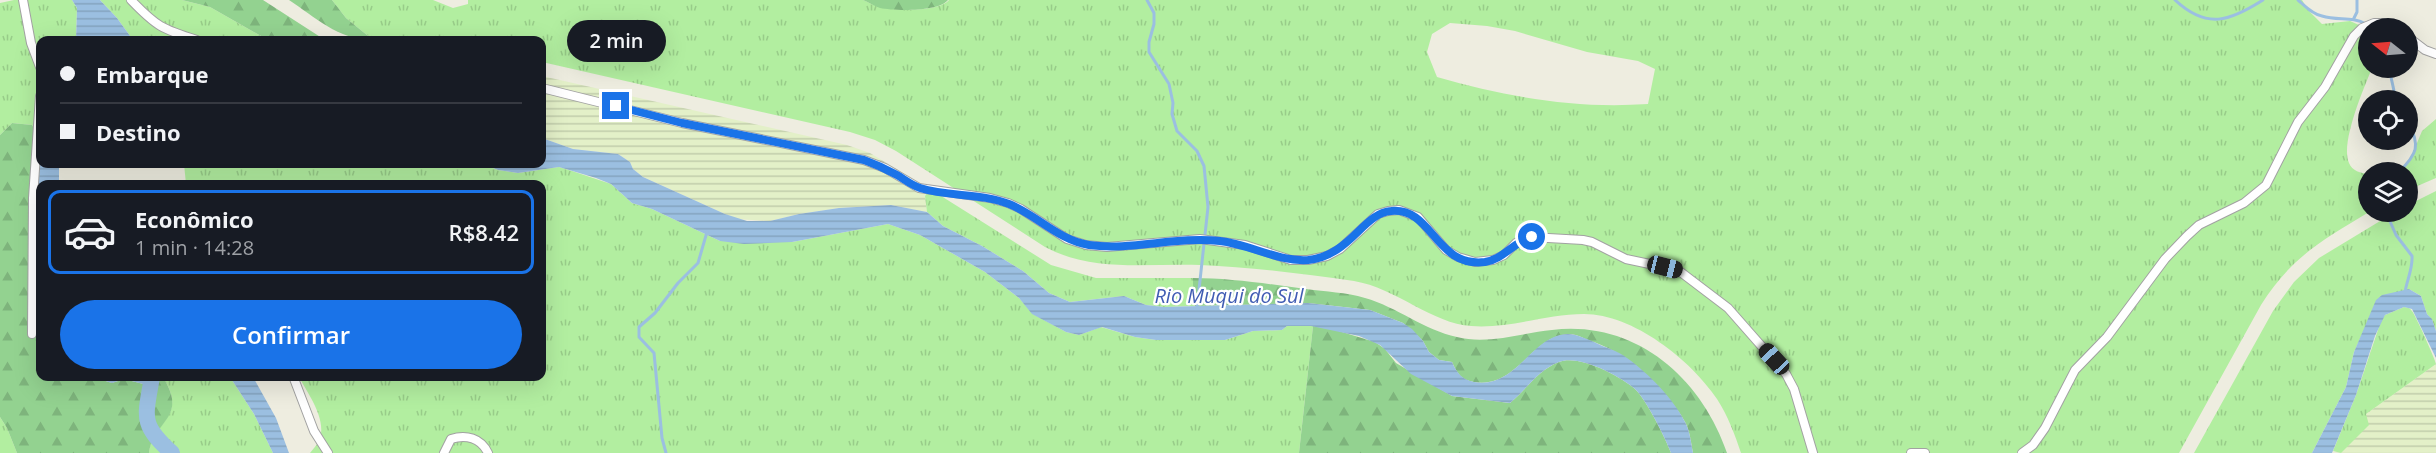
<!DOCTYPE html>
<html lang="pt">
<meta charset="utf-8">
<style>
body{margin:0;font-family:"Open Sans",sans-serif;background:#242831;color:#f1f3f6;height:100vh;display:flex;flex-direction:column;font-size:22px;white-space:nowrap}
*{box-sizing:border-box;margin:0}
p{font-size:20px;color:#9ea1a6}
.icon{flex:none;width:33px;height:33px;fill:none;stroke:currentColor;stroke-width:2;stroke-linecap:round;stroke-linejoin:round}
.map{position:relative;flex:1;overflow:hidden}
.details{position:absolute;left:36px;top:180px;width:510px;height:201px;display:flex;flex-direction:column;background:#171b24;border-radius:12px;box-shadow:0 6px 24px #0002}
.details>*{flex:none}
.hud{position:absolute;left:36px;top:36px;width:510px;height:132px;border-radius:12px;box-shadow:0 6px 24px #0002;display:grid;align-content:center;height:132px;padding:0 24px;background:#171b24}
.needle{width:39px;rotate:287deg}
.buttons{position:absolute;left:2358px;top:18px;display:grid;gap:12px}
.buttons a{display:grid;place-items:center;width:60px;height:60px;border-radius:50%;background:#171b24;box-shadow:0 6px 24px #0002;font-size:30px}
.end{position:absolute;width:27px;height:27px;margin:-14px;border:8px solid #1a73e8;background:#fff;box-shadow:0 0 0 3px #fff}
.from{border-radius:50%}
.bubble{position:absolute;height:42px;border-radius:21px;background:#171b24;box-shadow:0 6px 24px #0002;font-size:20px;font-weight:600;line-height:42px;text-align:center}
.car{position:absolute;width:18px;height:36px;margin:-18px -9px;border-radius:8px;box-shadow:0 0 4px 2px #0007;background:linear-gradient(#222 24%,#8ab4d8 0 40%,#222 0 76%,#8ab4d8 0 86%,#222 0)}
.hud b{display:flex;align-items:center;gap:21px;height:57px;font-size:22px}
.hud b+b{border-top:2px solid #363941}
.hud i{width:15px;height:15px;background:#f1f3f6}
ul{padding:10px 0 0;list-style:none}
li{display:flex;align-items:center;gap:18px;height:84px;margin:0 12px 9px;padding:0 12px;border:3px solid #363941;border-radius:12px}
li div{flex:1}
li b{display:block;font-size:22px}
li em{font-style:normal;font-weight:600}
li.on{border-color:#1a73e8}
li>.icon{width:54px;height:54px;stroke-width:1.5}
.button{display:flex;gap:12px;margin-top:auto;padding:12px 24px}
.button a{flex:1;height:69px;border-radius:36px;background:#1a73e8;color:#fff;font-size:24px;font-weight:600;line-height:69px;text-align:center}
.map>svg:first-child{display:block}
.farmland{fill:url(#farmland-rules)}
.grass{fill:url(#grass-tufts);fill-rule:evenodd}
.forest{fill:url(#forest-firs)}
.water{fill:url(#water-rules)}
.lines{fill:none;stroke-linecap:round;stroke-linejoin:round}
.stream{stroke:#9bbfe1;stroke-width:3}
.river{stroke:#9bbfe1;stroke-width:16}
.street-casing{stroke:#a2a2a2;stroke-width:10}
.street{stroke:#fff;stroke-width:8}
.route{stroke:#1a73e8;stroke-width:8}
.labels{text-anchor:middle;stroke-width:4.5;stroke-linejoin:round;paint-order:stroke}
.water-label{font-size:20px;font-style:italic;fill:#405cb3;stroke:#fff}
</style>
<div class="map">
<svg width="2436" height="453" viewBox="0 0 2436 453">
<defs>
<pattern id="farmland-rules" width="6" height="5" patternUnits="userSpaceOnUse" patternTransform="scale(1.5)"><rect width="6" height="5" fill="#e3f0c8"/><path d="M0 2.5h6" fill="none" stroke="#c2cdab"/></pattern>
<pattern id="grass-tufts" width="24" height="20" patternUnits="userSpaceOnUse" patternTransform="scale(1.5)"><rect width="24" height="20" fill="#b2eea0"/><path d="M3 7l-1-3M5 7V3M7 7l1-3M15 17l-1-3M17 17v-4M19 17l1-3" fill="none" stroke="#98cc89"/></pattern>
<pattern id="forest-firs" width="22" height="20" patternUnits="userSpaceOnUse" patternTransform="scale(1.5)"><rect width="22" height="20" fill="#93d290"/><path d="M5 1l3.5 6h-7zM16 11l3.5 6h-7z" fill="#7eb47c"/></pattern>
<pattern id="water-rules" width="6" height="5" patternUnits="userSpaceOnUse" patternTransform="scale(1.5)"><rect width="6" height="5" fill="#9bbfe1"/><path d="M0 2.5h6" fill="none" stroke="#85a4c0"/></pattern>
</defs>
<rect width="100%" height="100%" fill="#eeede0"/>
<g class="farmland">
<path d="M542,76L847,145L870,153L930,189L925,196L927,212L891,205L839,208L799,214L770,221L736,219L643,177L633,169L630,162L618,154L573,149L542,138Z"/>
<path d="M2436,364V453H2332L2341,452L2366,414Z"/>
</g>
<g class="grass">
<path d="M14,0H72L77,8L76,40H40V138L32,125L12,123L0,135V3Z"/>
<path d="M100,0H182L210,7L268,40H133L117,18Z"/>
<path d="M332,0H433L453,8L468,4V0H863C868,2 874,6 880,7C895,11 939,12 949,0H2302L2309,11L2322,24L2350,21L2368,29V68H2372C2364,88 2340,143 2349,163C2352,171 2361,173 2368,174L2369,212C2323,240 2291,257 2261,305L2179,453H1741C1735,435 1728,416 1717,399C1691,360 1633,314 1584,314C1546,314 1509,329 1471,326C1433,324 1396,288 1354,281C1303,274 1251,267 1200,265C1147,263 1094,273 1045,247L896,151L875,140L850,132L542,62V40H373L346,18ZM1450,23L1487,26L1515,31L1587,52L1638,61L1655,69L1648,104C1573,109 1508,97 1437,77L1427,52L1432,34Z"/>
<path d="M2436,119V178L2408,190V172H2383L2404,168L2409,162L2422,131Z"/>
<path d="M184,164H484L498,170L518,173L559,167L572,171L611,184L632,203L652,209L720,241L792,242L888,224L920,235L985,272L1019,298L1033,314L1066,332L1079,335L1101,327L1135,337L1156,340H1225L1253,331L1282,330L1287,326H1313L1299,453H310C313,449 317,445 319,441C328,420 308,394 299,377L542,376V184H186Z"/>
<path d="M930,189L1051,265L1096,278H1193V301L1195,306L1164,307L1146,305L1124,296L1070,302L1049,293L1023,271L982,246L943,226L927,212L925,196Z"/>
<path d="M2436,191V331L2432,320L2427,314L2421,296L2409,289L2363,332L2354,352L2346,387L2312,453H2194L2273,311L2294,282L2319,258L2395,212H2408V205Z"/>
<path d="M2404,307C2408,308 2409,307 2412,311C2415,314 2436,361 2436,364L2366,414L2369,425L2341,453L2333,451L2356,395L2382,318L2385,315Z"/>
<path d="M168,376L230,377L254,414L273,453H149C152,421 188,418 164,379Z"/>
<path d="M0,417L7,428L17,453H0Z"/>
</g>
<g class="forest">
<path d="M182,0H263L325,40H268L210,7Z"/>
<path d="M289,0H332L346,18L373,40C340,41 315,17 289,0Z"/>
<path d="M863,0H948C939,12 894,11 880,8C874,6 868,2 863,0Z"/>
<path d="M12,123L32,125L40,138L38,201L40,258V376L93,377L112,383L124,379L147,385L164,379C188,418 153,421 149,453H17L7,428L0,417V135Z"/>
<path d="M1193,278C1230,278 1269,284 1306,289C1326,292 1346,292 1365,298C1397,307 1424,330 1457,337C1488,345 1521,333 1552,330C1635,320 1701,377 1727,453H1693C1691,443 1690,431 1685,422C1680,412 1673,405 1666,396C1643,370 1627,355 1594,342C1586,340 1576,333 1568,334C1530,337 1517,389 1474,382C1461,380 1457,373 1452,362L1439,360L1429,352L1423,341L1403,323L1370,310L1308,303L1195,306L1193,301Z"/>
<path d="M1313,326L1332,329L1375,342L1385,349L1396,363L1452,396L1510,403C1527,389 1538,370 1559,362C1579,354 1620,376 1635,389C1646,399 1666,439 1671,453H1299Z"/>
</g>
<g class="water">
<path d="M72,0H100L117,18L133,40H76L77,8Z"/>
<path d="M542,138L573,149L618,154L630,162L633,169L643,177L725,214L747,221H770L799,214L839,208L891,205L927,212L943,226L982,246L1023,271L1049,293L1070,302L1124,296L1146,305L1164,307L1308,303L1370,310L1403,323L1412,329L1423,341L1429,352L1439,360L1452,362C1457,373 1461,379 1474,382C1517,389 1531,335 1568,334C1576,334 1587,339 1594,342C1605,348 1617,350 1627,358C1649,374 1673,398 1685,422C1690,431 1691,443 1693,453H1671C1666,439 1646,399 1635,389C1620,376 1579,354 1559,362C1538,370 1527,389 1510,403L1452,396L1411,374L1380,345L1359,336L1311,326H1287L1282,330L1253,331L1225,340H1156L1135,337L1102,327L1079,335L1066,332L1032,314L1019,298L985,272L920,235L888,224L792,242L744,244L720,241L652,209L632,203L611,184L596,178L559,167L518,173L498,170L484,164H542Z"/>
<path d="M40,157V164H59V184H40V290L38,201Z"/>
<path d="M2409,289L2421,296L2427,314L2432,319L2436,331V358L2412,309L2404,307L2385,315L2375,336L2356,395L2332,453H2312L2346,387L2354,352L2376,300L2382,295Z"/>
<path d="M93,377L168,376V377L147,385L124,379L112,383Z"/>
<path d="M230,377H253L276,418L289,453H273L254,414Z"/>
</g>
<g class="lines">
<g class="stream">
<path d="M1147,0L1154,13V24L1149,42V52L1169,84L1173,103L1172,114L1177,131L1197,151L1204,166L1208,207L1197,308"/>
<path d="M2175,0C2207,30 2230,21 2263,0"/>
<path d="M2298,0C2305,6 2312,14 2322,16C2338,21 2352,16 2366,24"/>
<path d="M2354,18L2357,12V0"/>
<path d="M2389,68L2396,100"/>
<path d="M2399,172C2417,154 2421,146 2408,122"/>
<path d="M2389,219L2396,235L2412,256C2413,268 2407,280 2405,292"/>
<path d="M666,453L662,438L654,353L639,337V327L655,313L678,283L698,263L707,232"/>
</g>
<path class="river" d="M152,377C145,418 140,424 172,453"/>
<defs>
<g id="street">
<path d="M23,0L31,43L40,67"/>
<path d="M131,0C157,27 162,29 197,40"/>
<path d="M2408,37L2425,50L2436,54"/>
<path d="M542,88L682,123L864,160L885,168L919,188L990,198L1008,203L1021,209L1067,239L1086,245L1107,247L1200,239L1245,245L1291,260H1308L1327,256L1340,249L1378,214L1388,211L1399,210L1418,217L1446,250L1458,257L1475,262L1493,260L1504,255L1516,243L1531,237L1583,240L1592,242L1626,259L1678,270L1728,308L1786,374L1794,389L1813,453"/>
<path d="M32,334L33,198L40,96"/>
<path d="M293,376L314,431L328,453"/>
<path d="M444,453L451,439C466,434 481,438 488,453"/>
<path d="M1911,453H1925"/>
<path d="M2022,453L2033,445L2045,428L2075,370L2107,337L2165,259L2187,236L2199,225L2244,203L2266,185L2298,122L2325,87L2354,36L2362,28L2374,23H2384L2396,28"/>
</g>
</defs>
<use href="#street" class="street-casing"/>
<use href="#street" class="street"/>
</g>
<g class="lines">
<path class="route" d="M616,106L682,123L864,160C875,164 886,169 897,175C904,179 911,185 920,188C949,197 981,193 1009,204C1037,215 1058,240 1089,245C1132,251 1176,236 1220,241C1249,244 1278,262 1308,260C1350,256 1363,213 1391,211C1433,207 1435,268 1485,262C1504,259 1513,242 1532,237"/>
</g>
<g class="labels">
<g class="water-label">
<text x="1229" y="303">Rio Muqui do Sul</text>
</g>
</g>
</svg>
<div class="buttons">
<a><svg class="needle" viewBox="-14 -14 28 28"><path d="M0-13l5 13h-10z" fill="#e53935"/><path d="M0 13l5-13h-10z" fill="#9ea1a6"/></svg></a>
<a><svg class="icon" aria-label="locate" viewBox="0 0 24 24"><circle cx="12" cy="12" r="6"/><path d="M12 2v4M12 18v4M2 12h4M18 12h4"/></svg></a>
<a><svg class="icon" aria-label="layers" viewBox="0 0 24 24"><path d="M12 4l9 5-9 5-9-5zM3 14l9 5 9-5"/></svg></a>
</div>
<i class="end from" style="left:1532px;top:237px"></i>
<i class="end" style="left:616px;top:106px"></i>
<div class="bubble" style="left:567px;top:20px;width:99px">2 min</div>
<i class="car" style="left:1665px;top:267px;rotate:104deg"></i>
<i class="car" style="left:1774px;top:359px;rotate:317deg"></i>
<div class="hud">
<b><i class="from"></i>Embarque</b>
<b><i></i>Destino</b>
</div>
<section class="details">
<ul>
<li class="on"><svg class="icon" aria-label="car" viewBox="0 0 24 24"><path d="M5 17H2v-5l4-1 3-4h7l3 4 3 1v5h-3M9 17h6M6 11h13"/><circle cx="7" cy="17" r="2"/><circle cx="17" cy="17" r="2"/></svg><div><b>Econômico</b><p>1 min · 14:28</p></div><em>R$8.42</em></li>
</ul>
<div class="button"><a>Confirmar</a></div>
</section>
</div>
